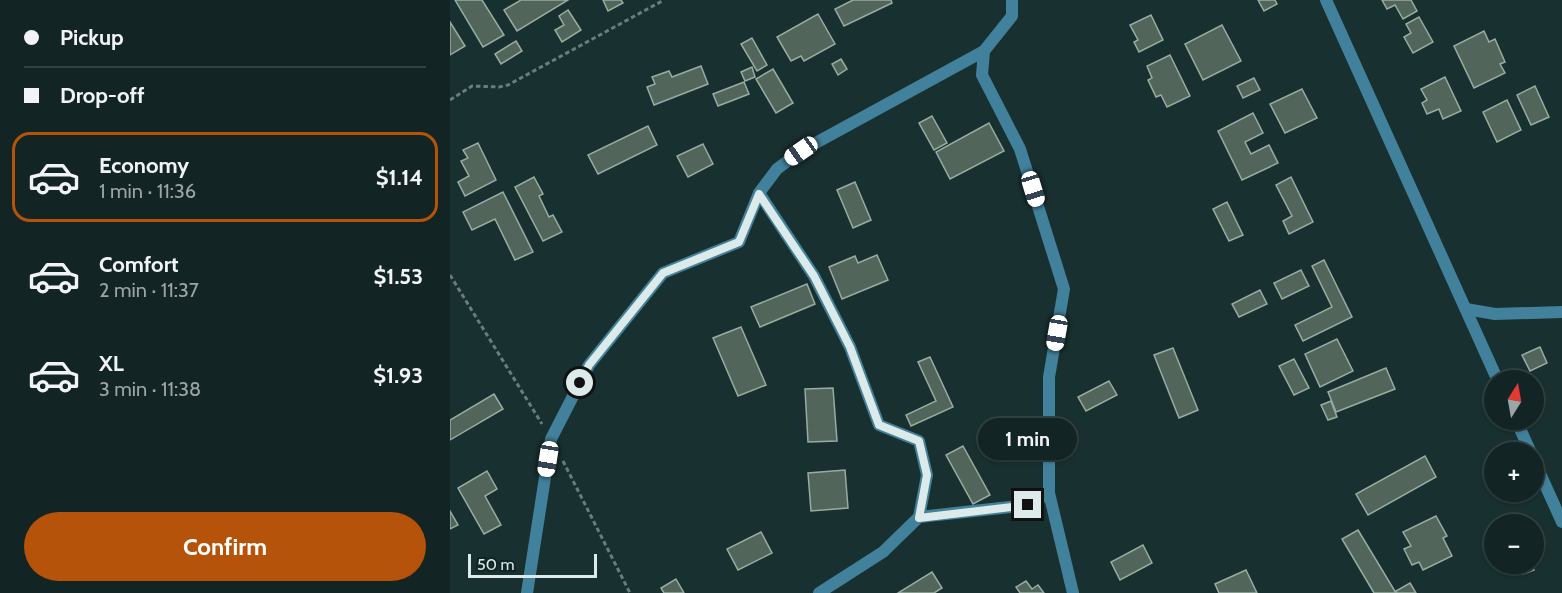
<!DOCTYPE html>
<meta charset="utf-8">
<style>
body{margin:0;font-family:Cabin,sans-serif;background:#1c2c2c;color:#f1f3f6;height:100vh;display:flex;flex-direction:column;font-size:22px;white-space:nowrap}
*{box-sizing:border-box;margin:0}
p{font-size:20px;color:#9da4a6}
.icon{flex:none;width:33px;height:33px;fill:none;stroke:currentColor;stroke-width:2;stroke-linecap:round;stroke-linejoin:round}
.map{position:relative;flex:1;overflow:hidden}
.sheet{display:flex;flex-direction:column;background:#132424;width:450px}
.sheet>*{flex:none}
.banner{display:grid;align-content:center;height:132px;padding:0 24px;background:#132424}
.needle{width:39px;rotate:11deg}
.fabs{position:absolute;left:1034px;top:370px;display:grid;gap:12px}
.fabs a{display:grid;place-items:center;width:60px;height:60px;border-radius:50%;background:#132424;box-shadow:0 2px 4px #0004,0 0 0 2px #324141;font-size:30px}
.scale{position:absolute;left:18px;bottom:15px;width:129px;box-sizing:border-box;padding-left:6px;border:3px solid #dceae9;border-top:0;font-size:16px;line-height:21px;white-space:nowrap;color:#dceae9;-webkit-text-stroke:4px #0f2626;paint-order:stroke}
.end{position:absolute;width:27px;height:27px;margin:-14px;border:8px solid #dceae9;background:#111;box-shadow:0 0 0 3px #111}
.from{border-radius:50%}
.bubble{position:absolute;height:42px;border-radius:21px;background:#132424;box-shadow:0 2px 4px #0004,0 0 0 2px #324141;font-size:20px;font-weight:700;line-height:42px;text-align:center}
.car{position:absolute;width:18px;height:36px;margin:-18px -9px;border-radius:8px;box-shadow:0 0 4px 2px #0007;background:linear-gradient(#fff 24%,#345 0 40%,#fff 0 76%,#345 0 86%,#fff 0)}
.banner b{display:flex;align-items:center;gap:21px;height:57px;font-size:22px}
.banner b+b{border-top:2px solid #324141}
.banner i{width:15px;height:15px;background:#f1f3f6}
ul{padding:0;list-style:none}
li{display:flex;align-items:center;gap:18px;height:90px;margin:0 12px 9px;padding:0 12px;border:3px solid transparent;border-radius:18px}
li div{flex:1}
li b{display:block;font-size:22px}
li em{font-style:normal;font-weight:700}
li.on{border-color:#b45309}
li>.icon{width:54px;height:54px;stroke-width:1.5}
.primary-button{display:flex;gap:12px;margin-top:auto;padding:12px 24px}
.primary-button a{flex:1;height:69px;border-radius:36px;background:#b45309;color:#fff;font-size:24px;font-weight:700;line-height:69px;text-align:center}
main{display:flex;flex:1;min-height:0}
.map>svg:first-child{display:block}
.building{fill:#52655a;stroke:#98ada1;stroke-width:1.5}
.lines{fill:none;stroke-linecap:round;stroke-linejoin:round}
.path{stroke:#6a7d7d;stroke-width:3;stroke-dasharray:4.5 3;stroke-linecap:butt}
.street{stroke:#42819b;stroke-width:12}
.route{stroke:#dceae9;stroke-width:8}
</style>
<main>
<section class="sheet">
<div class="banner">
<b><i class="from"></i>Pickup</b>
<b><i></i>Drop-off</b>
</div>
<ul>
<li class="on"><svg class="icon" aria-label="car" viewBox="0 0 24 24"><path d="M5 17H2v-5l4-1 3-4h7l3 4 3 1v5h-3M9 17h6M6 11h13"/><circle cx="7" cy="17" r="2"/><circle cx="17" cy="17" r="2"/></svg><div><b>Economy</b><p>1 min · 11:36</p></div><em>$1.14</em></li>
<li><svg class="icon" aria-label="car" viewBox="0 0 24 24"><path d="M5 17H2v-5l4-1 3-4h7l3 4 3 1v5h-3M9 17h6M6 11h13"/><circle cx="7" cy="17" r="2"/><circle cx="17" cy="17" r="2"/></svg><div><b>Comfort</b><p>2 min · 11:37</p></div><em>$1.53</em></li>
<li><svg class="icon" aria-label="car" viewBox="0 0 24 24"><path d="M5 17H2v-5l4-1 3-4h7l3 4 3 1v5h-3M9 17h6M6 11h13"/><circle cx="7" cy="17" r="2"/><circle cx="17" cy="17" r="2"/></svg><div><b>XL</b><p>3 min · 11:38</p></div><em>$1.93</em></li>
</ul>
<div class="primary-button"><a>Confirm</a></div>
</section>
<div class="map">
<svg width="1112" height="593" viewBox="0 0 1112 593">
<rect width="100%" height="100%" fill="#193030"/>
<g class="building">
<path d="M5,0H32L54,35L33,47Z"/>
<path d="M71,0H118L67,31L54,10Z"/>
<path d="M153,0H171L173,3L158,11Z"/>
<path d="M403,0H441L442,3L394,26L385,9Z"/>
<path d="M808,0H825L827,4L814,11Z"/>
<path d="M932,0H961L967,11L953,19L945,5L937,9Z"/>
<path d="M118,10L131,30L112,42L105,30L114,25L109,16Z"/>
<path d="M368,14L385,44L354,61L351,56L341,61L327,37Z"/>
<path d="M701,15L713,40L689,52L684,42L688,40L680,25Z"/>
<path d="M969,17L983,42L963,53L954,37L961,33L956,24Z"/>
<path d="M0,22L15,46L0,55Z"/>
<path d="M772,25L791,61L753,80L735,44Z"/>
<path d="M1034,31L1039,42L1045,39L1055,62L1050,64L1055,73L1024,88L1004,46Z"/>
<path d="M302,38L317,65L307,71L291,44Z"/>
<path d="M66,41L72,51L51,64L45,54Z"/>
<path d="M720,55L740,96L717,107L711,95L706,97L698,80L702,78L697,66Z"/>
<path d="M391,59L397,69L388,75L382,64Z"/>
<path d="M251,66L258,84L204,105L197,87L205,84L202,77L219,71L222,77Z"/>
<path d="M302,67L305,77L295,81L291,72Z"/>
<path d="M323,69L343,103L326,113L306,79Z"/>
<path d="M995,77L1011,111L993,119L989,109L977,114L972,103L977,100L971,89Z"/>
<path d="M804,78L810,90L793,98L787,86Z"/>
<path d="M294,82L299,94L268,106L263,94Z"/>
<path d="M1085,86L1099,117L1081,125L1067,95Z"/>
<path d="M852,89L867,118L835,133L820,104Z"/>
<path d="M1057,100L1071,130L1047,142L1033,112Z"/>
<path d="M803,113L813,133L795,142L801,154L819,145L828,163L792,180L768,131Z"/>
<path d="M482,116L497,143L484,150L469,123Z"/>
<path d="M539,123L554,151L500,179L486,152Z"/>
<path d="M198,126L207,145L148,174L138,155Z"/>
<path d="M28,143L46,180L15,196L8,182L19,176L11,161L18,158L13,150Z"/>
<path d="M253,144L263,164L238,177L227,156Z"/>
<path d="M84,177L93,194L89,196L99,217L103,215L112,232L93,241L65,187Z"/>
<path d="M841,177L863,222L839,234L833,221L842,216L826,185Z"/>
<path d="M405,182L421,220L403,228L387,190Z"/>
<path d="M53,192L83,252L65,260L45,219L22,230L13,212Z"/>
<path d="M777,202L793,235L779,241L763,209Z"/>
<path d="M427,255L438,280L392,299L379,267L405,256L408,263Z"/>
<path d="M874,260L902,317L853,341L845,325L882,307L862,266Z"/>
<path d="M851,270L859,286L832,299L824,283Z"/>
<path d="M357,284L365,304L310,327L301,307Z"/>
<path d="M810,290L817,304L789,317L782,304Z"/>
<path d="M291,327L316,385L288,396L263,338Z"/>
<path d="M887,339L903,371L870,387L855,354Z"/>
<path d="M1090,347L1097,363L1080,371L1072,355Z"/>
<path d="M723,348L748,410L729,418L704,355Z"/>
<path d="M480,357L503,407L461,426L456,415L486,401L468,362Z"/>
<path d="M844,359L859,388L844,395L829,366Z"/>
<path d="M936,368L945,389L886,412L878,392Z"/>
<path d="M659,381L667,395L636,411L628,397Z"/>
<path d="M383,388L387,441L358,442L355,389Z"/>
<path d="M44,394L53,409L0,440V420Z"/>
<path d="M881,401L887,417L878,420L871,405Z"/>
<path d="M513,446L540,495L523,504L496,455Z"/>
<path d="M975,456L986,477L918,515L906,494Z"/>
<path d="M395,470L398,508L361,511L358,473Z"/>
<path d="M37,471L47,489L35,496L51,525L34,534L8,488Z"/>
<path d="M0,511L8,525L0,529Z"/>
<path d="M986,516L997,536L993,538L1002,556L973,570L969,562L962,565L954,549L961,546L953,532Z"/>
<path d="M908,530L946,593H924L892,539Z"/>
<path d="M311,532L322,553L288,570L277,549Z"/>
<path d="M693,545L702,563L670,580L661,562Z"/>
<path d="M1069,564H1082L1084,570L1073,574Z"/>
<path d="M796,570L807,593H769L765,584Z"/>
<path d="M482,572L492,588L484,593H448Z"/>
<path d="M226,579L234,593H214L211,588Z"/>
<path d="M576,581L582,589L588,585L594,593H570L566,587Z"/>
<path d="M960,583L966,593H947L946,591Z"/>
</g>
<g class="lines">
<g class="path">
<path d="M0,100L22,86L49,87L58,85L214,0"/>
<path d="M0,275L92,424"/>
<path d="M113,461L180,593"/>
</g>
<g class="street">
<path d="M562,0V16L534,51L532,75L570,149L614,289L599,377V493L623,593"/>
<path d="M876,0L1048,381"/>
<path d="M309,193L364,276L400,347L429,425L469,441L477,475L469,517"/>
<path d="M1016,309L1045,314L1112,312"/>
<path d="M1066,420L1081,453"/>
<path d="M1083,458L1112,522"/>
<path d="M77,593L101,439L139,365L213,273L289,242L309,193L327,169L351,151L534,51"/>
<path d="M369,593L433,552L469,517L578,505L599,493"/>
</g>
</g>
<g class="lines">
<path class="route" d="M130,383L139,365L213,273L289,242L309,194L364,276L400,347L429,425L469,441L477,475L469,518L578,505"/>
</g>
</svg>
<div class="fabs">
<a><svg class="needle" viewBox="-14 -14 28 28"><path d="M0-13l5 13h-10z" fill="#e53935"/><path d="M0 13l5-13h-10z" fill="#9da4a6"/></svg></a>
<a>+</a>
<a>−</a>
</div>
<div class="scale">50 m</div>
<i class="end from" style="left:130px;top:383px"></i>
<i class="end" style="left:578px;top:505px"></i>
<div class="bubble" style="left:528px;top:418px;width:99px">1 min</div>
<i class="car" style="left:351px;top:151px;rotate:235deg"></i>
<i class="car" style="left:583px;top:189px;rotate:163deg"></i>
<i class="car" style="left:607px;top:333px;rotate:190deg"></i>
<i class="car" style="left:98px;top:459px;rotate:189deg"></i>
</div>
</main>
